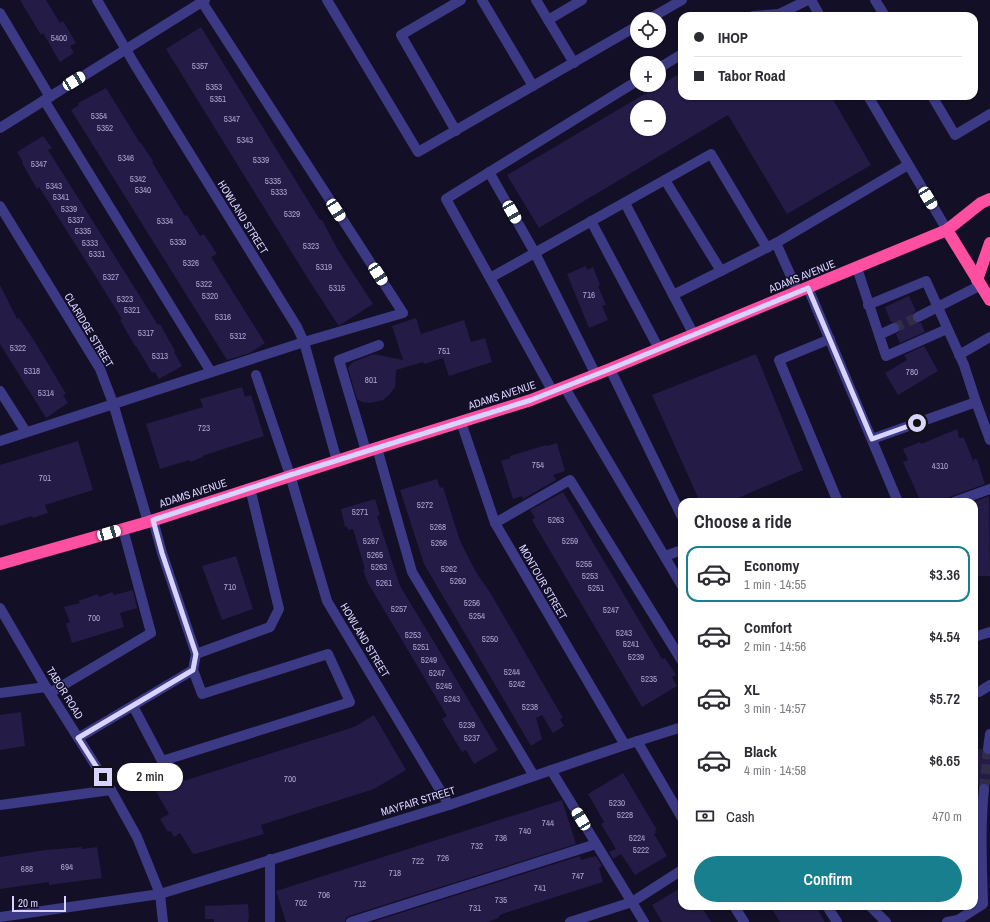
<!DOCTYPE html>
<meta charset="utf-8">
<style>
body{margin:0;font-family:"Archivo Narrow",sans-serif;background:#f7f7f7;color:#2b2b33;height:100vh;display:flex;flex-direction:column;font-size:15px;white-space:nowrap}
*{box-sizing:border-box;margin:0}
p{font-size:13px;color:#7c7c81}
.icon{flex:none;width:22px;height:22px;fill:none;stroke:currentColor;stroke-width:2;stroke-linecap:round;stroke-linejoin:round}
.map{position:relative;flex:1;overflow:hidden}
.panel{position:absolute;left:678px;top:498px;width:300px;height:412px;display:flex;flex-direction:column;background:#fff;border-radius:12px;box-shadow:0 1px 3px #0004}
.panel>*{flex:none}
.guide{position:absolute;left:678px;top:12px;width:300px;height:88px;border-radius:12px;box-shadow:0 1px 3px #0004;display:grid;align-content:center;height:88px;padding:0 16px;background:#fff}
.tools{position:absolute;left:630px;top:12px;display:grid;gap:8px}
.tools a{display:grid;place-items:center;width:36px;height:36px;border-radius:50%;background:#fff;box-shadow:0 1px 3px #0004;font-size:20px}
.scale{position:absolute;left:12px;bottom:10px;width:54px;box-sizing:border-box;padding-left:4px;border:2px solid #d9d4ff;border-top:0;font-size:11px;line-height:14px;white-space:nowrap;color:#d9d4ff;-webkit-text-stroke:3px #130f26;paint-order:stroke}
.end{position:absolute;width:18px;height:18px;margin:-9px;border:5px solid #d9d4ff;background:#111;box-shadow:0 0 0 2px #111}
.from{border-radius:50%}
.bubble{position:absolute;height:28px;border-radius:14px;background:#fff;box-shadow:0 1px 3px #0004;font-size:13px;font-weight:600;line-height:28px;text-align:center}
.car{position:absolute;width:12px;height:24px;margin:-12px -6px;border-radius:5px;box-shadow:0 0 3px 1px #0007;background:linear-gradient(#fff 24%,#345 0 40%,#fff 0 76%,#345 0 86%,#fff 0)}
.guide b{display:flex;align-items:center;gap:14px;height:38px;font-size:15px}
.guide b+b{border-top:1px solid #e1e1e2}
.guide i{width:10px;height:10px;background:#2b2b33}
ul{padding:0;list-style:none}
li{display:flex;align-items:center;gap:12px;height:56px;margin:0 8px 6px;padding:0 8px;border:2px solid transparent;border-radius:12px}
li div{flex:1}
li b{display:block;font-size:15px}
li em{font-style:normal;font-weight:600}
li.current{border-color:#187f8f}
li>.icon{width:36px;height:36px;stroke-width:1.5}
h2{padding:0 16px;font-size:18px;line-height:48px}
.pay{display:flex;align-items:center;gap:10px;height:44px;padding:0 16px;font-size:15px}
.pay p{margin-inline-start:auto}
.cta{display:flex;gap:8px;margin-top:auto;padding:8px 16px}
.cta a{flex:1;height:46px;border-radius:24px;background:#187f8f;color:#fff;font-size:16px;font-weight:600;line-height:46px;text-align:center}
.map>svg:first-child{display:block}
.building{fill:#241b47;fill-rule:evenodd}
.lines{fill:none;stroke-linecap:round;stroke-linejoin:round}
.minor-tunnel{stroke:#312d47;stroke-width:10;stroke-dasharray:10 5;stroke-linecap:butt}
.minor{stroke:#3d3a85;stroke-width:10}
.highway{stroke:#ff4fa3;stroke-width:12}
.route{stroke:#d9d4ff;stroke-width:5}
.labels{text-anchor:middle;stroke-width:3;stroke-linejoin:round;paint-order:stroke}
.number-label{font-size:9px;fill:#aca6d1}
.street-label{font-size:11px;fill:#d9d4ff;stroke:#130f26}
</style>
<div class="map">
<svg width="990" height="922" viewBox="0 0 990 922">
<rect width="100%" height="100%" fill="#130f26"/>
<g class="building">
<path d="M20,0H46L60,23L63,21L76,43L70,46L74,53L60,62L43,33L41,35Z"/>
<path d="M201,27L320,220H322L338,250L373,304L340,325H338L310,282L166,49Z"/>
<path d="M682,72V96H831L871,165L787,214L728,115L539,228L507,175ZM637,107H659V129H637Z"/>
<path d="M106,88L140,143H141L153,161L152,162L185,216L187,215L200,236L204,234L217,254L211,257L265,343L250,353L227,360L71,110L79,105L78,103Z"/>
<path d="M43,136L52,148L48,150L158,325L160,324L175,351L174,352L182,366L159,379L155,372L152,373L136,346H135L120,320L122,319L94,274L39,187L37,189L22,163L23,162L17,152Z"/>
<path d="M586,266L587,270L593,267L600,285L598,286L606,305L602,306L608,320L589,328L567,274Z"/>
<path d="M0,285L17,319L19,318L35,342L66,394L63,395L68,403L46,418L0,344Z"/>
<path d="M909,296L916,311L912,314V320L915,323H921L925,332L900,343L896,334L900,331V326L897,322H891L885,307Z"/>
<path d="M416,318L421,334L464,320L471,342L485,338L492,362L449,376L443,358L424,364L423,362L396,370L395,387L389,395L383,400L370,403L362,402L357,399L348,368L350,365L353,362L374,354L403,360L392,326Z"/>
<path d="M924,346L938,371L898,395L885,373L907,360L904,355Z"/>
<path d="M756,354L803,470L729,502H700L652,395Z"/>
<path d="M242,387L245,397L251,395L264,436L202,456L203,457L190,462L189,460L160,469L146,424L203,407L200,399Z"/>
<path d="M957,429L959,438H964L974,463V459H977L985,484L952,496L940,502H921L903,462L908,460L903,449L920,442L921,444Z"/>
<path d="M78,441L93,490L45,505L48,513L33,518L32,516L0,526V465Z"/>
<path d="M557,443L565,471L553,475L556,480L523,499L522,496L513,499L501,461L510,458V456L546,445L547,446Z"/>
<path d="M437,479L440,488L443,487L460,541L476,572L491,594L563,718L560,719L564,726L553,733L542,715L536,718L542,739L531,746L424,564L400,490Z"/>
<path d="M563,492L662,659L665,658L676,675L672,677L677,686L642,707L532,520L535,518L530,510Z"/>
<path d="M989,496L990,576H974V502Z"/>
<path d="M375,499L380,515L377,516L400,586L437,647L498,750L474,764L466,750L462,752L442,719L447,716L368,583L363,570L365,569L353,529L348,530L347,526L345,527L341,509Z"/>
<path d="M236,556L253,609L222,620L202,566Z"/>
<path d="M133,590L137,608L120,613L124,627L72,643L66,624L70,622L64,607L80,603L78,601L98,594L99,597L112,592L114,595Z"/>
<path d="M21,712L25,746L0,750V715Z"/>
<path d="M374,715L406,770L374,789L261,825L264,834L195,854L194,853L193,854L180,833L174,837L171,831L168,832L160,819L169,814L155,790L354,727Z"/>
<path d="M974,749H982L984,754L990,755V787L987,783H982L978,786L977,791H974Z"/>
<path d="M623,773L657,830L655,831L656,833L654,834L667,856L635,875L621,854L613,859L609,852L616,849L601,824L604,822L588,794Z"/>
<path d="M562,800L576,844L349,916L346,918L345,922H286L276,891Z"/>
<path d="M82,847V849L97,847L102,878L49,885V882L0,889V857L45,850Z"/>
<path d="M580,856L581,860L596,856L602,866L599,868L603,882L502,914L499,916V918L487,922H372Z"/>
<path d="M682,887V906H701L711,922H662L652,905Z"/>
<path d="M248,904L249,919H248V922H214V919H205V906Z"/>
<path d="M770,906H815L825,922H780Z"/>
</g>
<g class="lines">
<g class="minor-tunnel">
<path d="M894,328L918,317"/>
<path d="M984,789L988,749"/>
</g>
<g class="minor">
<path d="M97,0L135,65L297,327L304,342L337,461"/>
<path d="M327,0L418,152L637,26"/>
<path d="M482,0L533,86"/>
<path d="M536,0L574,63"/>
<path d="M811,0L820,16"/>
<path d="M875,0L885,16"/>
<path d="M0,13L50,97"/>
<path d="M753,16L779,14L808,0"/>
<path d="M649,19L682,0"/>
<path d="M548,20L582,0"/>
<path d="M659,68L682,54"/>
<path d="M868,96L947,230"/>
<path d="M932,96L955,135L990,114"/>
<path d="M44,100L211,372"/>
<path d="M0,128L205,0"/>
<path d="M456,131L401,35L461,0"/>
<path d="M489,172L535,253L596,375"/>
<path d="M665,180L721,271L776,243L908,165"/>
<path d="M625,203L694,335"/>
<path d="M0,206L100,369L113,403L148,522"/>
<path d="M591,221L659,349"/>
<path d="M776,243L798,292"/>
<path d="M857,268L886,356L947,329"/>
<path d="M490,278L446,199L637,81"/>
<path d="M808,288L898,502"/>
<path d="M673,295L721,271"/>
<path d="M868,305L926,281L964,365L976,402"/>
<path d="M918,317L981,285"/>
<path d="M879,335L894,328"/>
<path d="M830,339L779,360L838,502"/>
<path d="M959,355L990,337"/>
<path d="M610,369L682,517"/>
<path d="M256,375L290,475L327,601L449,805"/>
<path d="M565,388L682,586"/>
<path d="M0,391L26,432"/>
<path d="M553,392L490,278L711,154L767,248"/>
<path d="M461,422L495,523L625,745"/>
<path d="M872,439L976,402L990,440"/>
<path d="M0,441L304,342L403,313L202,2"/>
<path d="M377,448L412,572L534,776"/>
<path d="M366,451L339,360L379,345"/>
<path d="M954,502L990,489"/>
<path d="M153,520L162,553L196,654L193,670"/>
<path d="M495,523L570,480L682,661"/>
<path d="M665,556L682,550"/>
<path d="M0,608L46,687L111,790L137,837L160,894L163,922"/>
<path d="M974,637L990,632"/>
<path d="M196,654L270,627L279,609L250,488"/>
<path d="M974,692H979L990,685"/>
<path d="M0,693L46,687"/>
<path d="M50,693L151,633L123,529"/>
<path d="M78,738L193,670L202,694L328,654L350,702L162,761L133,706"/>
<path d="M637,741L682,818"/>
<path d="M988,749L990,734"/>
<path d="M551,770L644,922"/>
<path d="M0,805L111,790"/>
<path d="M734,906L744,922"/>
<path d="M827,906L837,922"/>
<path d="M870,906L886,922"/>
<path d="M0,917L160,894L449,805L625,745L682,727"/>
<path d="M270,922V859"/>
<path d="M351,922L596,844"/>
<path d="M570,922L632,902L682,870"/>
<path d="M947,922L958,920L983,904C982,866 980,827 984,789"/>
</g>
<g class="highway">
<path d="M947,230L990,300"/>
<path d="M977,280L990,243"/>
<path d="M0,564L148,522L377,448L531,400L610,369L947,230L981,203L990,199"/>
</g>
</g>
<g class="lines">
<path class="route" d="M103,777L78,738L193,670L196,654L162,553L153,520L290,475L531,400L610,369L808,288L872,439L917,423"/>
</g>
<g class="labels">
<g class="number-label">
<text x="59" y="41">5400</text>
<text x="200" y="69">5357</text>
<text x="214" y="90">5353</text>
<text x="218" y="102">5351</text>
<text x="99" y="119">5354</text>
<text x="232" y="122">5347</text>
<text x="105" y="131">5352</text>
<text x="245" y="143">5343</text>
<text x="126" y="161">5346</text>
<text x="261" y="163">5339</text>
<text x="39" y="167">5347</text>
<text x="138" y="182">5342</text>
<text x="273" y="184">5335</text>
<text x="54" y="189">5343</text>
<text x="143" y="193">5340</text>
<text x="279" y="195">5333</text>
<text x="61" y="200">5341</text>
<text x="69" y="212">5339</text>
<text x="292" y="217">5329</text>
<text x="76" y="223">5337</text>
<text x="165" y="224">5334</text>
<text x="83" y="234">5335</text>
<text x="178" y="245">5330</text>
<text x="90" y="246">5333</text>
<text x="311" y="249">5323</text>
<text x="97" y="257">5331</text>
<text x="191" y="266">5326</text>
<text x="324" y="270">5319</text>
<text x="111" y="280">5327</text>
<text x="204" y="287">5322</text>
<text x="337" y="291">5315</text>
<text x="589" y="298">716</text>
<text x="210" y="299">5320</text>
<text x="125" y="302">5323</text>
<text x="132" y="313">5321</text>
<text x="223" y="320">5316</text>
<text x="146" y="336">5317</text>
<text x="238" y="339">5312</text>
<text x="18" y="351">5322</text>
<text x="444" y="354">751</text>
<text x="160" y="359">5313</text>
<text x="32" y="374">5318</text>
<text x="912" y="375">780</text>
<text x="371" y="383">801</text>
<text x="46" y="396">5314</text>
<text x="204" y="431">723</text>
<text x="538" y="468">754</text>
<text x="940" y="469">4310</text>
<text x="45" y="481">701</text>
<text x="425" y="508">5272</text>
<text x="360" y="515">5271</text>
<text x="556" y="523">5263</text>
<text x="438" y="530">5268</text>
<text x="371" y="544">5267</text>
<text x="570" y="544">5259</text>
<text x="439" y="546">5266</text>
<text x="375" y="558">5265</text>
<text x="584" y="567">5255</text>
<text x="379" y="570">5263</text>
<text x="449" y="572">5262</text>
<text x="590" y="579">5253</text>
<text x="458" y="584">5260</text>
<text x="384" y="586">5261</text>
<text x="230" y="590">710</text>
<text x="596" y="591">5251</text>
<text x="472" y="606">5256</text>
<text x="399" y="612">5257</text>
<text x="611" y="613">5247</text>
<text x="477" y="619">5254</text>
<text x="94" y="621">700</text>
<text x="624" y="636">5243</text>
<text x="413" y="638">5253</text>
<text x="490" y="642">5250</text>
<text x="631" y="647">5241</text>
<text x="421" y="650">5251</text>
<text x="636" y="660">5239</text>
<text x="429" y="663">5249</text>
<text x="512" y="675">5244</text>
<text x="437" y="676">5247</text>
<text x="649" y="682">5235</text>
<text x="517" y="687">5242</text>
<text x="444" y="689">5245</text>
<text x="452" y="702">5243</text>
<text x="530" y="710">5238</text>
<text x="467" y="728">5239</text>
<text x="472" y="741">5237</text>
<text x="290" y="782">700</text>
<text x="617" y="806">5230</text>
<text x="625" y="818">5228</text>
<text x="548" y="826">744</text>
<text x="525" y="834">740</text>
<text x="501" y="841">736</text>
<text x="637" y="841">5224</text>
<text x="477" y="849">732</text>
<text x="641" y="853">5222</text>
<text x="443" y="861">726</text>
<text x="418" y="864">722</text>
<text x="67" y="870">694</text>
<text x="27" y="872">688</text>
<text x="395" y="876">718</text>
<text x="578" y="879">747</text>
<text x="360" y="887">712</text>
<text x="540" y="891">741</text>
<text x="324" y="898">706</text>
<text x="501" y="903">735</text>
<text x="301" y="906">702</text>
<text x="475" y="911">731</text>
</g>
<g class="street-label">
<text transform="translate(243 217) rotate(58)" y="4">HOWLAND STREET</text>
<text transform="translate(802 276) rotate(-22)" y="4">ADAMS AVENUE</text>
<text transform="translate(89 330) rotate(59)" y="4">CLARIDGE STREET</text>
<text transform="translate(502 395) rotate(-18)" y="4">ADAMS AVENUE</text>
<text transform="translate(193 493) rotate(-18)" y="4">ADAMS AVENUE</text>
<text transform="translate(543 582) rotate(60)" y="4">MONTOUR STREET</text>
<text transform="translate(365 640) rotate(59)" y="4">HOWLAND STREET</text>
<text transform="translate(65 693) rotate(58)" y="4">TABOR ROAD</text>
<text transform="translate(418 801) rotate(-17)" y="4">MAYFAIR STREET</text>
</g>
</g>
</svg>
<div class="tools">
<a><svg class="icon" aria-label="locate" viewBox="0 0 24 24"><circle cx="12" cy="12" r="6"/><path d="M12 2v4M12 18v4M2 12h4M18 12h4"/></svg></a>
<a>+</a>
<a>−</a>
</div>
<div class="scale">20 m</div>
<i class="end from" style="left:917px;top:423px"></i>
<i class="end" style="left:103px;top:777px"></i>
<div class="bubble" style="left:117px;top:763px;width:66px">2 min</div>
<i class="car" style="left:74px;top:81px;rotate:58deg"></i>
<i class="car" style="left:928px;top:198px;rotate:149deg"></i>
<i class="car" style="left:336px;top:210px;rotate:147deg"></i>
<i class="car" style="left:512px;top:212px;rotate:150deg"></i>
<i class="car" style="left:378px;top:274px;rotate:147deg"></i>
<i class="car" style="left:109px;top:533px;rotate:74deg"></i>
<i class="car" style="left:581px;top:819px;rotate:329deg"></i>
<div class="guide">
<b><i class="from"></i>IHOP</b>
<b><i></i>Tabor Road</b>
</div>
<section class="panel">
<h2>Choose a ride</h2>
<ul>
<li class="current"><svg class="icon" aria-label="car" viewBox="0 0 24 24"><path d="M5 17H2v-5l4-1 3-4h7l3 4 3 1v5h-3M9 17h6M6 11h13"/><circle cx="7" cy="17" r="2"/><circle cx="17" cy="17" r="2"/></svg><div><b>Economy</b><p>1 min · 14:55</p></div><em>$3.36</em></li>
<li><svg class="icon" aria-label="car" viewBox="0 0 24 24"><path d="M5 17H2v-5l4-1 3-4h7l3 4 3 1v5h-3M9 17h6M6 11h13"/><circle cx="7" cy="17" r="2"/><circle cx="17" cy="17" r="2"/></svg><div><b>Comfort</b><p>2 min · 14:56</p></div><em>$4.54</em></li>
<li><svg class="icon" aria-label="car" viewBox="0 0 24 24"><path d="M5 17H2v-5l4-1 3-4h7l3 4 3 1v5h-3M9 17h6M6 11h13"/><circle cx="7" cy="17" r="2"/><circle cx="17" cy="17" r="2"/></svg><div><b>XL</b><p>3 min · 14:57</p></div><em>$5.72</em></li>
<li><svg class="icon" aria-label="car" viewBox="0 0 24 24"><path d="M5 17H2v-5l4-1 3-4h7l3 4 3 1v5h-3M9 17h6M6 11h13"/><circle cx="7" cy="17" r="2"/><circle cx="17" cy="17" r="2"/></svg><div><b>Black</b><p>4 min · 14:58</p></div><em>$6.65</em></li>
</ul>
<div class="pay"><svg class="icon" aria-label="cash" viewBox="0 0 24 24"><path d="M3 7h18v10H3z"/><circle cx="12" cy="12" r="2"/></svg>Cash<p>470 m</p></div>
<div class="cta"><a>Confirm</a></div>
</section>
</div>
